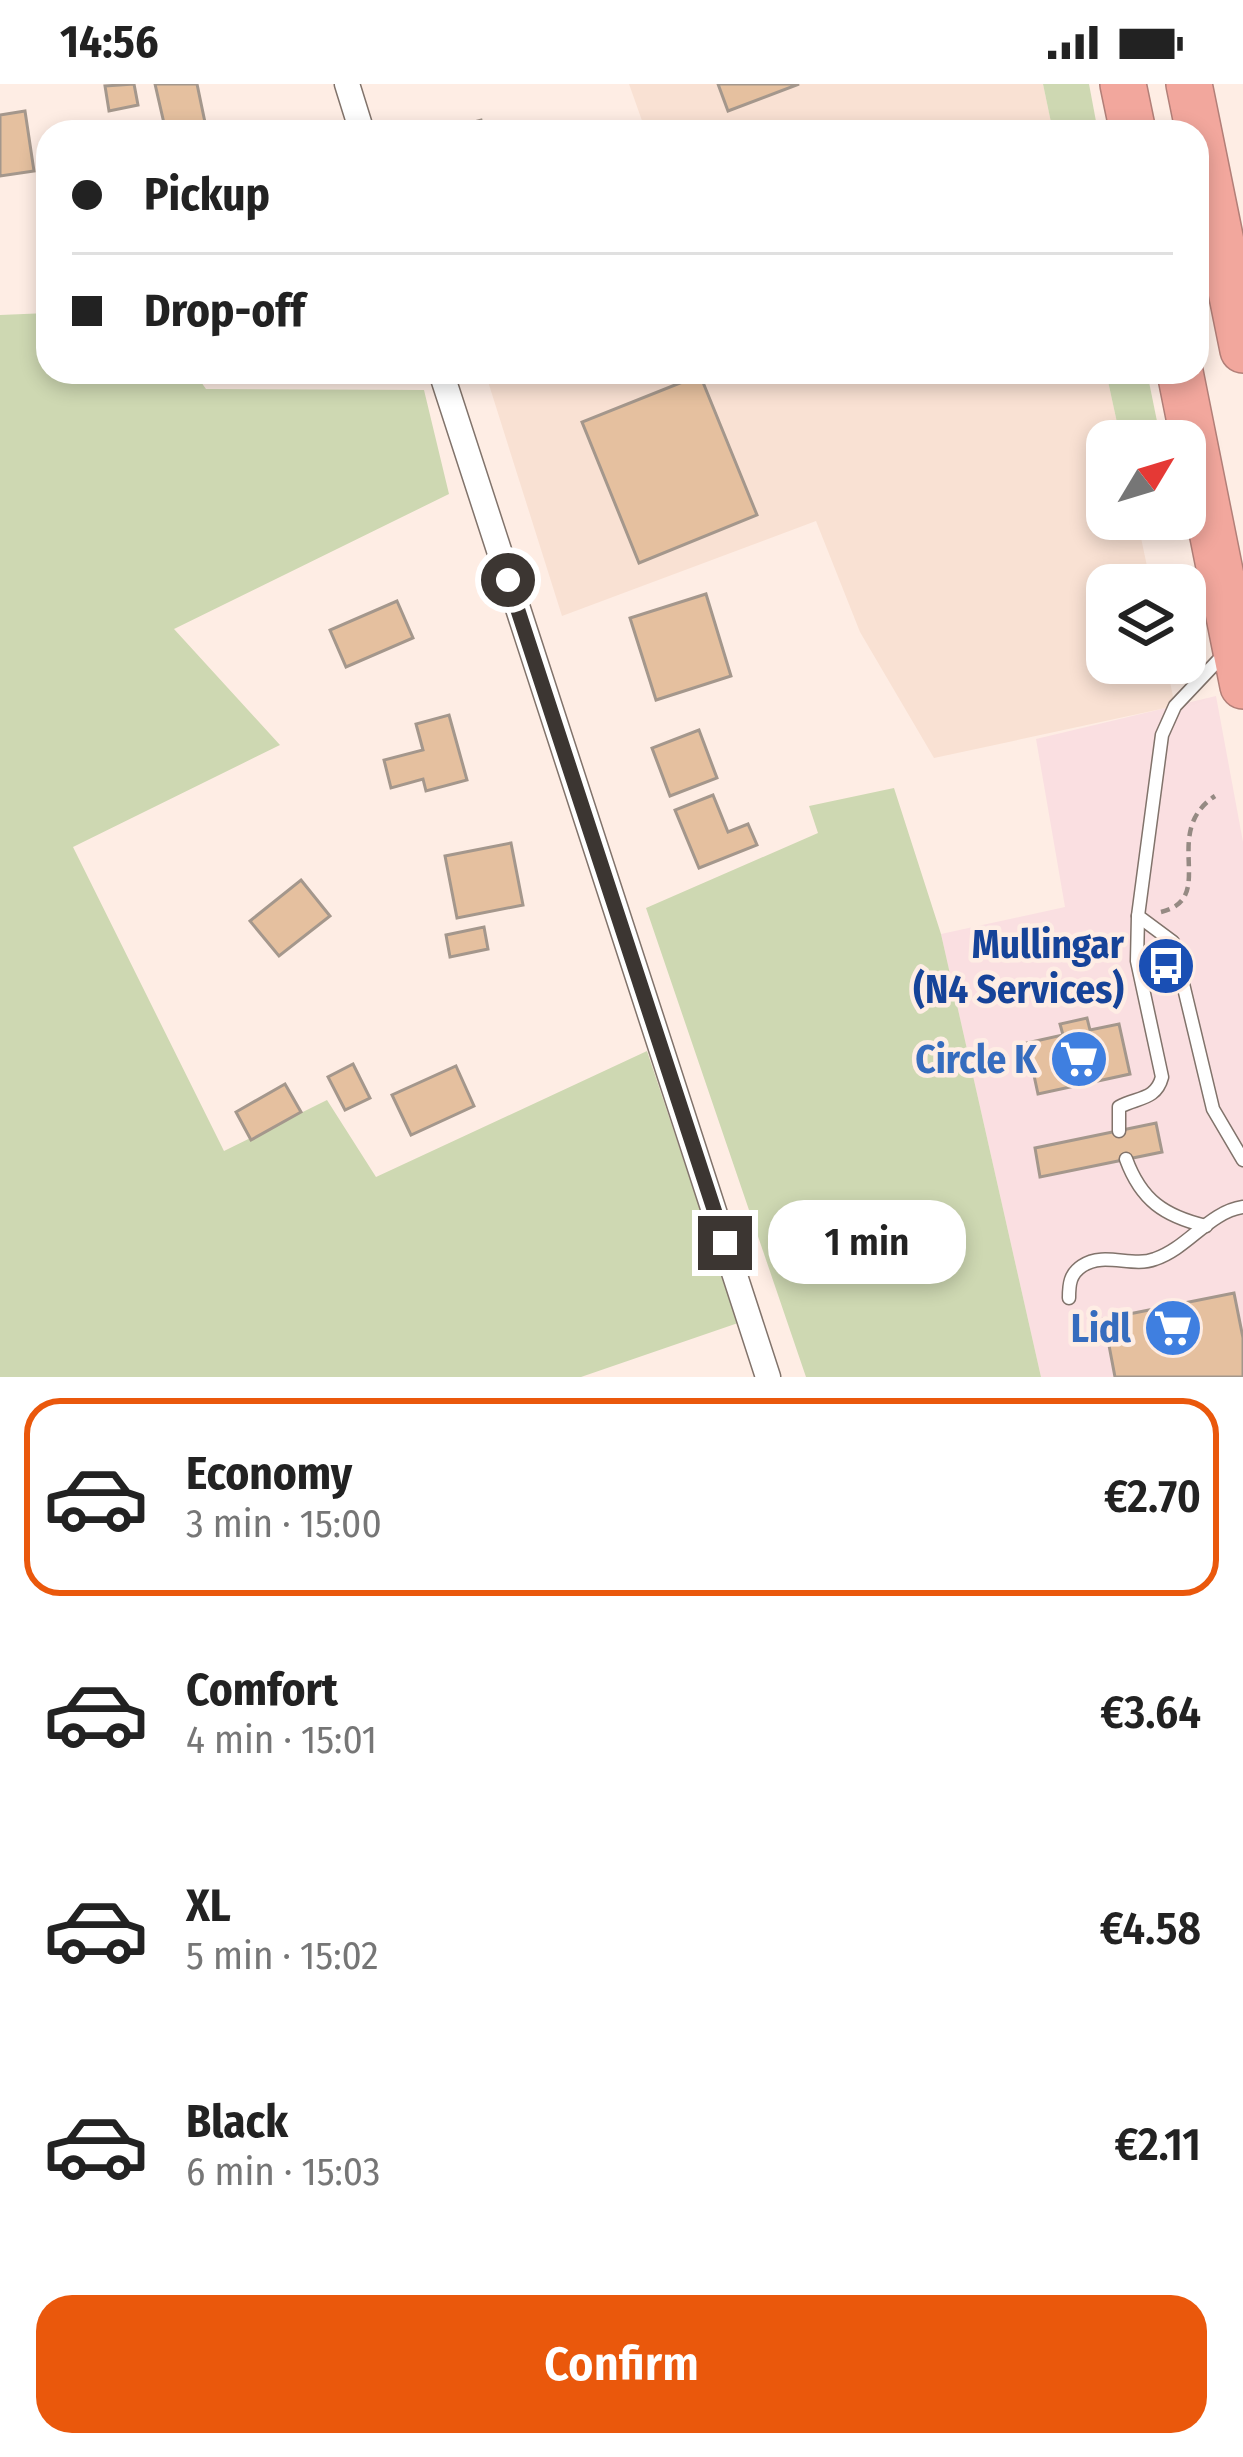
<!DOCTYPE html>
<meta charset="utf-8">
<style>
body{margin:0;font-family:"Fira Sans Condensed",sans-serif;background:#f6f6f6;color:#222;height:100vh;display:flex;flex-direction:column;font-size:45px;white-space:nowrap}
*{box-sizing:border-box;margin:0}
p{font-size:39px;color:#767676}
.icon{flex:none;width:66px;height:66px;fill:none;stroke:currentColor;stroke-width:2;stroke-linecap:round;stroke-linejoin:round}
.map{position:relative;height:1293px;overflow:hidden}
.side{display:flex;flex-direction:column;background:#fff;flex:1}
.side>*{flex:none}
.top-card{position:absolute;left:36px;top:36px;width:1173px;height:264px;border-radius:36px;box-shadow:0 6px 18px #0003;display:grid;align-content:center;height:264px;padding:0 36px;background:#fff}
.needle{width:78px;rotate:52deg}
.buttons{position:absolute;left:1086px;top:336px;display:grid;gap:24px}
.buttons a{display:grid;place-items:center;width:120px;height:120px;border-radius:24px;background:#fff;box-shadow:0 6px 18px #0003;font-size:60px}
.end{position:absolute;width:54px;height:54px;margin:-27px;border:15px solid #3c3632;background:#fff;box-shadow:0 0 0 6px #fff}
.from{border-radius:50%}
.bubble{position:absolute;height:84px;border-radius:36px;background:#fff;box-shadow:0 6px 18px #0003;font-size:39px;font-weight:600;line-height:84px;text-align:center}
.top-card b{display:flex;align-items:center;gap:42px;height:114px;font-size:45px}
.top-card b+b{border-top:3px solid #e0e0e0}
.top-card i{width:30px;height:30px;background:#222}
ul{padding:21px 0 0;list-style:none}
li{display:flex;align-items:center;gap:36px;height:198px;margin:0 24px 18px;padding:0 12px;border:6px solid transparent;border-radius:36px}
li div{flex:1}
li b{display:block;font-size:45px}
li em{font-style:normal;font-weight:600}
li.active{border-color:#ea580c}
li>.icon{width:108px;height:108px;stroke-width:1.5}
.cta{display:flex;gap:24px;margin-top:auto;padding:24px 36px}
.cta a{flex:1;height:138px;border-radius:36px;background:#ea580c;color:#fff;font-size:48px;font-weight:600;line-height:138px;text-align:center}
.status{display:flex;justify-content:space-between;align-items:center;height:84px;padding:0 60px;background:#fff;direction:ltr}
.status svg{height:33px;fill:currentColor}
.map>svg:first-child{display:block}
.commercial{fill:#fadfe1}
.built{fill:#f9e1d3}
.green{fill:#ced8b2}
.building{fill:#e5c09f;stroke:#a4978c;stroke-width:3}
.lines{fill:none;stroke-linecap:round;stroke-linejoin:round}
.lane-casing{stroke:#81736b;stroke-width:15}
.street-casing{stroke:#81736b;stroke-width:27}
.highway-casing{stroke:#b27f78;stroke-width:48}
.path{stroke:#958a83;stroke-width:4.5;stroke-dasharray:9 6;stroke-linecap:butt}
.lane{stroke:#fff;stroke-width:12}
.street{stroke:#fff;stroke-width:24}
.highway{stroke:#f2a79d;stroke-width:45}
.route{stroke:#3c3632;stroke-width:15}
.labels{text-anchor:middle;stroke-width:9;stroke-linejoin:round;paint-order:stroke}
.transit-label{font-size:39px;font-weight:bold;fill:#164399;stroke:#feede4;text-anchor:end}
.shop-label{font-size:39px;font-weight:bold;fill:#366cbe;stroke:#feede4;text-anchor:end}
</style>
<div class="status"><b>14:56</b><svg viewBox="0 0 49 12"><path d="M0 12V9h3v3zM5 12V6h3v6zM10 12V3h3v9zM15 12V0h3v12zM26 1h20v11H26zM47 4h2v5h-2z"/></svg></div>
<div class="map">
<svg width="1243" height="1293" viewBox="0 0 1243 1293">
<rect width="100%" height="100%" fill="#feede4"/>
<path class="commercial" d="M1216,612L1243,758V1293H1041L941,850L1065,823L1036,655Z"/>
<g class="built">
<path d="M629,0H1043L1053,48H646Z"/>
<path d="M485,288H1106L1121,357H1107V435H1137L1151,501H1107V579H1166L1175,622L934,674L860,548L816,437L562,532Z"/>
</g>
<g class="green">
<path d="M1043,0H1089L1098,48H1053Z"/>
<path d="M48,229V288H194L206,305L424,306L449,410L174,545L280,661L73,763L224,1067L327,1016L376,1093L647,967L738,1239L581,1293H0V231Z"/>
<path d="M1106,288H1147L1161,357H1121Z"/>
<path d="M894,704L941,850L1041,1293H806L646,824L818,749L809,722Z"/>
</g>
<g class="building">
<path d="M134,0L138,21L109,27L105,2Z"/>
<path d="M155,0H197L207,48H166Z"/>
<path d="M718,0H799L728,27Z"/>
<path d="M25,27L34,87L0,92V31Z"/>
<path d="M481,36L484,48H449L448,45Z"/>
<path d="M700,291L757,431L639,479L582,338Z"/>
<path d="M706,510L731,592L656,616L630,534Z"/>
<path d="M397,517L413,554L346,583L330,546Z"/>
<path d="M449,631L467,696L426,707L423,695L391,704L384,676L423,666L416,640Z"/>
<path d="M699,646L717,694L670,712L652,664Z"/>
<path d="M713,711L728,748L748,740L757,761L699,784L675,726Z"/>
<path d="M511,759L523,821L457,834L445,772Z"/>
<path d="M301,796L330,832L279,872L250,837Z"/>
<path d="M484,843L488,865L450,873L446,851Z"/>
<path d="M1087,934L1090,946L1119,940L1130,990L1038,1010L1027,959L1063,951L1060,940Z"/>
<path d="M353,980L370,1014L345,1026L328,993Z"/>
<path d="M456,982L474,1022L411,1051L392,1011Z"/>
<path d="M285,1000L301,1028L251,1056L236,1028Z"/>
<path d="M1156,1039L1162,1068L1040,1093L1035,1064Z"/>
<path d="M1234,1209L1243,1254V1293H1115L1104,1235Z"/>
</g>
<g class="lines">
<defs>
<g id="lane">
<path d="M1226,568L1175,622L1162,651L1138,832L1173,858L1213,1025L1243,1076"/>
<path d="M1119,1047V1023C1138,1013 1156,1016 1162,993L1137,877L1138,832"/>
<path d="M1126,1075C1141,1116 1164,1132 1206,1142"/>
<path d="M1069,1214C1069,1200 1070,1190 1082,1182C1104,1167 1132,1184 1155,1175C1188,1164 1209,1128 1243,1123"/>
</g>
<g id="street">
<path d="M347,0L362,48"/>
<path d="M441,288L768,1293"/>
</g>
<g id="highway">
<path d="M1123,0L1133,48"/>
<path d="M1189,0L1243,266"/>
<path d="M1180,288L1243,602"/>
</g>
</defs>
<use href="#lane" class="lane-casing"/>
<use href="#street" class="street-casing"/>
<use href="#highway" class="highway-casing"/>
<path class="path" d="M1161,828C1219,814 1159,749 1215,712"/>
<use href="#lane" class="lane"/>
<use href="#street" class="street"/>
<use href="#highway" class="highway"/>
</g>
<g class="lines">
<path class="route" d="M508,496L725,1159"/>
</g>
<defs>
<symbol id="bus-disc" viewBox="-11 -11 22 22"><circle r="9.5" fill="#1a4fb4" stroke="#feede4"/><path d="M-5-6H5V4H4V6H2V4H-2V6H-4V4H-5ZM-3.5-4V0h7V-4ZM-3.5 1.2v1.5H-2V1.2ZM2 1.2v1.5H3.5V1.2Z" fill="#fff"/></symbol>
<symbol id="supermarket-disc" viewBox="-11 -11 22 22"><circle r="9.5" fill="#3f7fe0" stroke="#feede4"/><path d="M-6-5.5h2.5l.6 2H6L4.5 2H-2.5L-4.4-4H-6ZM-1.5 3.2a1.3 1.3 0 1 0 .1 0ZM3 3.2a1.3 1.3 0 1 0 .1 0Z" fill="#fff"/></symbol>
</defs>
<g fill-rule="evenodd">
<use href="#bus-disc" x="1133" y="849" width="66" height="66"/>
<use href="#supermarket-disc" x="1046" y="942" width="66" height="66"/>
<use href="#supermarket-disc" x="1140" y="1211" width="66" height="66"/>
</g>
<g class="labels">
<g class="transit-label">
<text x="1124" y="874">Mullingar<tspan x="1124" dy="45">(N4 Services)</tspan></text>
</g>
<g class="shop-label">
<text x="1037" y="989">Circle K</text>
<text x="1131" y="1258">Lidl</text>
</g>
</g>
</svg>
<div class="buttons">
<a><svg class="needle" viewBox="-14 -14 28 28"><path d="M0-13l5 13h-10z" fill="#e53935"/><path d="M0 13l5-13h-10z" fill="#767676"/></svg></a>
<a><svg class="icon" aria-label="layers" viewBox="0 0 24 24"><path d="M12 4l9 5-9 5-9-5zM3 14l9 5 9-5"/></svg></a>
</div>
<i class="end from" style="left:508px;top:496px"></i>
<i class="end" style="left:725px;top:1159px"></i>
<div class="bubble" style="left:768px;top:1116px;width:198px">1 min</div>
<div class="top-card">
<b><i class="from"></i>Pickup</b>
<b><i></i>Drop-off</b>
</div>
</div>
<section class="side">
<ul>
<li class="active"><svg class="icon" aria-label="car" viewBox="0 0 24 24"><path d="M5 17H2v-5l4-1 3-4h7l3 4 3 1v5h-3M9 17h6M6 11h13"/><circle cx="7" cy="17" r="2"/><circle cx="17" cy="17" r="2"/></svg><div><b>Economy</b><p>3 min · 15:00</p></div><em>€2.70</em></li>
<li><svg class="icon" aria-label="car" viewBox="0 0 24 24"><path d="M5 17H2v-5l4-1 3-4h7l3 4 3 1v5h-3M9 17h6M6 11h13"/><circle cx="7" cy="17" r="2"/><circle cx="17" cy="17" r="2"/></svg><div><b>Comfort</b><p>4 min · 15:01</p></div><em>€3.64</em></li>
<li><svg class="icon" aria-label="car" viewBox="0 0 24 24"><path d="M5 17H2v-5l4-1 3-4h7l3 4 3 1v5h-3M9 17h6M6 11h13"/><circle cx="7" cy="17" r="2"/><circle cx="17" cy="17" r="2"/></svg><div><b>XL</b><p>5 min · 15:02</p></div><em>€4.58</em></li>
<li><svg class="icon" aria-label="car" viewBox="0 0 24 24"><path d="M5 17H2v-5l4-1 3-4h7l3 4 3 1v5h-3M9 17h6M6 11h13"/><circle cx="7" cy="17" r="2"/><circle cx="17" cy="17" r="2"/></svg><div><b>Black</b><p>6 min · 15:03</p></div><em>€2.11</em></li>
</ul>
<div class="cta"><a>Confirm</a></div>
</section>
